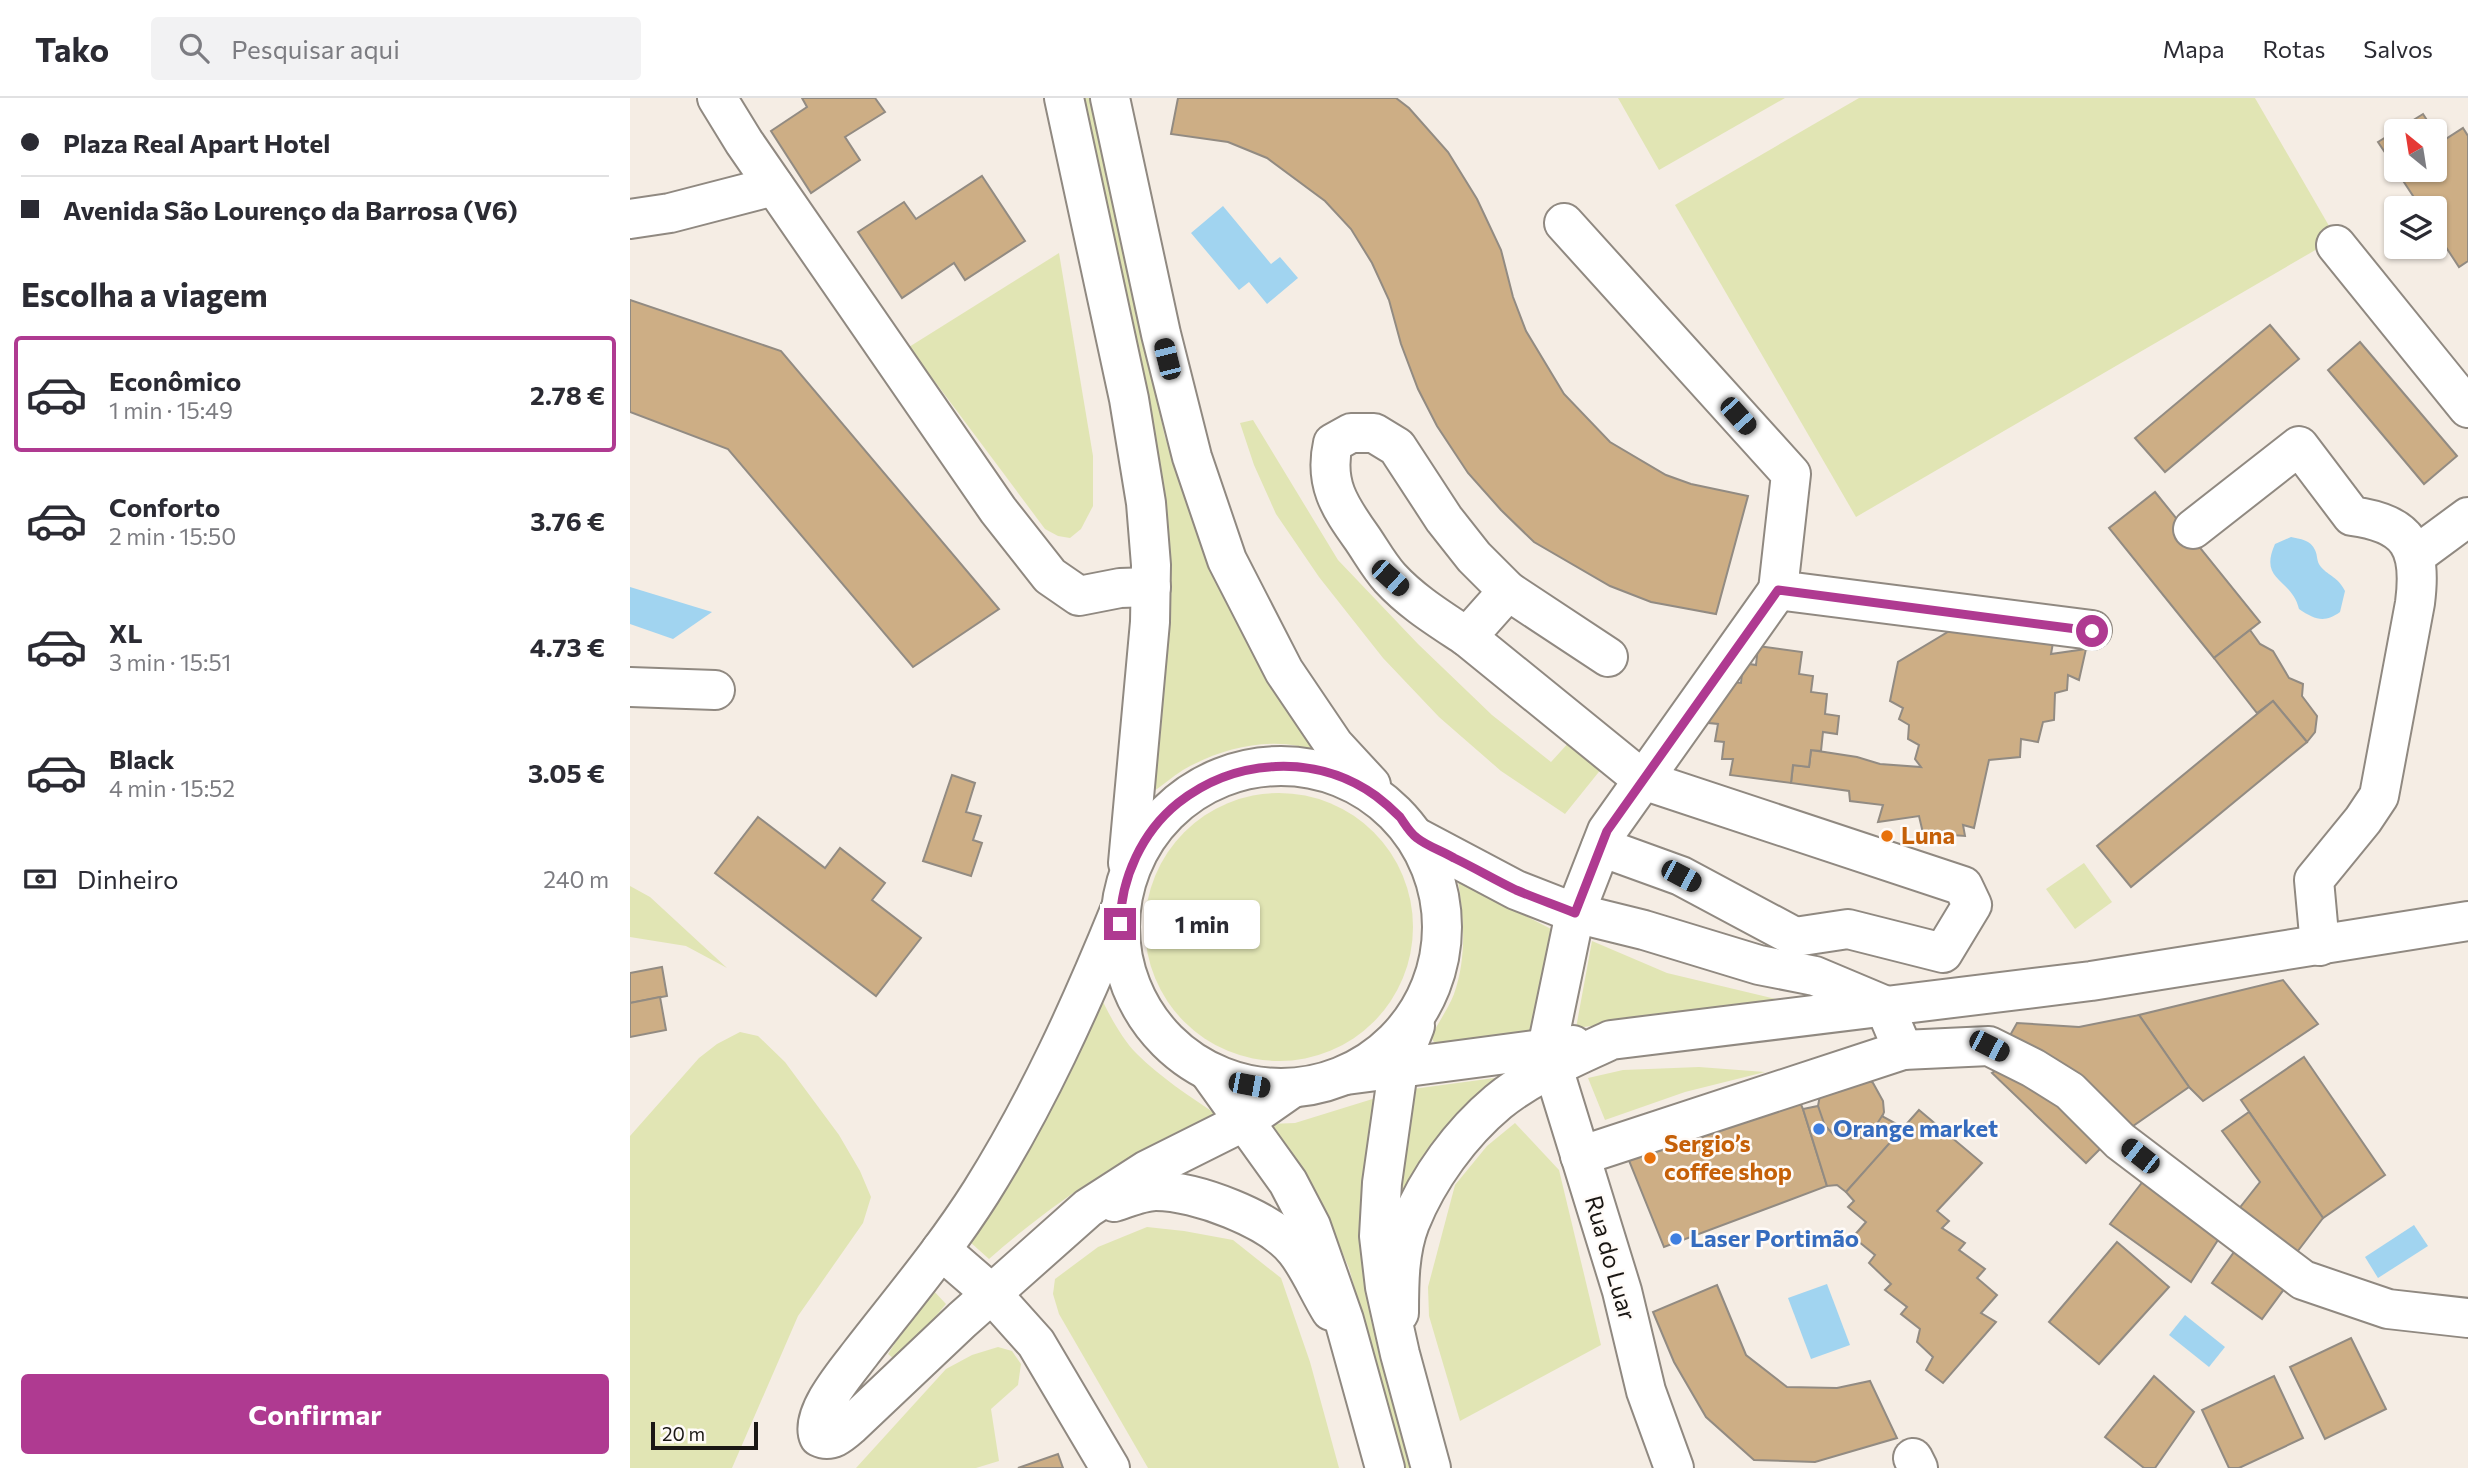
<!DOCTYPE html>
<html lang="pt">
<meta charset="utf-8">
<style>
body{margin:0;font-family:Commissioner,sans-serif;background:#f2f2f3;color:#2b2b33;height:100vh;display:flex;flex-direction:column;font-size:26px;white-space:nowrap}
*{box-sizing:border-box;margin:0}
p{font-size:23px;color:#7c7c81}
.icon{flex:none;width:38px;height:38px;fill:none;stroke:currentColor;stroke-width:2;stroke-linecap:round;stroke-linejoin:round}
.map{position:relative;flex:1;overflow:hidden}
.drawer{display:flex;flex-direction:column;background:#fff;width:630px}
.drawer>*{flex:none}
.banner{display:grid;align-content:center;height:154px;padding:0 21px;background:#fff}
.needle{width:46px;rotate:330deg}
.tools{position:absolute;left:1754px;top:21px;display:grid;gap:14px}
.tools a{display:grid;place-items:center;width:63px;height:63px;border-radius:7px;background:#fff;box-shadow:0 2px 5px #0004;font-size:35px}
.scale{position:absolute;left:21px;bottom:18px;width:107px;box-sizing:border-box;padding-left:7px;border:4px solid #1a1714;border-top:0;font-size:19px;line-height:24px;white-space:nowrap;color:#1a1714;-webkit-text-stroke:5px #fffbf8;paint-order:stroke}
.end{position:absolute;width:32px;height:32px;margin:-16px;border:9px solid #af3a91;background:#fff;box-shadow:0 0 0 4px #fff}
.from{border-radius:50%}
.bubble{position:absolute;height:49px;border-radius:7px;background:#fff;box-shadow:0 2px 5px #0004;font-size:23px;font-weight:700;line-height:49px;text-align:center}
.car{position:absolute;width:21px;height:42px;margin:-21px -10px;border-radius:9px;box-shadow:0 0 5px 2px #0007;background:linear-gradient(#222 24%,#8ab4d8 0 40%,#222 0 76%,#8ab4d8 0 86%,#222 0)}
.banner b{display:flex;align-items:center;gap:24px;height:66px;font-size:26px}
.banner b+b{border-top:2px solid #e1e1e2}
.banner i{width:18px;height:18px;background:#2b2b33}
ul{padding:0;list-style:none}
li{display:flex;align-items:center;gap:21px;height:116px;margin:0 14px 10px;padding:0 7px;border:4px solid transparent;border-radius:7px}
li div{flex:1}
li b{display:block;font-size:26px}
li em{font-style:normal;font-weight:700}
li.active{border-color:#af3a91}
li>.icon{width:63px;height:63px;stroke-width:1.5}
h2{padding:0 21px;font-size:32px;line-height:84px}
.pay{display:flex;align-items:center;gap:18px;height:77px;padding:0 21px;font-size:26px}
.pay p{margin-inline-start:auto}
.primary-button{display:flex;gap:14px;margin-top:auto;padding:14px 21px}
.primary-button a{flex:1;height:80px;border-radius:7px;background:#af3a91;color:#fff;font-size:28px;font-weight:700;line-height:80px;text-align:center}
header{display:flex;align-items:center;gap:42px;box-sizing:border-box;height:98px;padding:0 35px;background:#fff;border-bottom:2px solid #e1e1e2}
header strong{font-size:33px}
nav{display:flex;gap:38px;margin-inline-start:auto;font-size:24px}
.search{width:490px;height:63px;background:#f2f2f3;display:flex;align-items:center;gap:18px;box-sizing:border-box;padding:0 24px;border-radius:7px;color:#7c7c81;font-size:26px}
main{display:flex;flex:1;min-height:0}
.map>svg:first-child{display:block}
.green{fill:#e1e5b4}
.water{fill:#a1d4f0}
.building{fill:#cdae85;stroke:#928b82;stroke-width:2}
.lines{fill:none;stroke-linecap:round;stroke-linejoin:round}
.minor-casing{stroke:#908981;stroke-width:42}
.major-casing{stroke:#908981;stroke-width:42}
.minor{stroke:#fff;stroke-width:38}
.major{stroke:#fff;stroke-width:38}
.route{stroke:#af3a91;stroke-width:9}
.food-dot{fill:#e8710a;stroke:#fffbf8;stroke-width:2.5}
.shop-dot{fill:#3f7fe0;stroke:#fffbf8;stroke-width:2.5}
.labels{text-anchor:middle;stroke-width:5;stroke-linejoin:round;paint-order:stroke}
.food-label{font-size:24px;font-weight:bold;fill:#c56008;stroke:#fffbf8;text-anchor:start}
.shop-label{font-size:24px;font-weight:bold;fill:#366cbe;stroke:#fffbf8;text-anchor:start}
.street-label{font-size:24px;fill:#1a1714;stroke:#fffbf8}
</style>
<header>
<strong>Tako</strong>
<div class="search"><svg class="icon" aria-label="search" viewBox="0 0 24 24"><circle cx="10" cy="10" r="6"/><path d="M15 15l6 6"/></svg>Pesquisar aqui</div>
<nav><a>Mapa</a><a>Rotas</a><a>Salvos</a></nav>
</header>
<main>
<section class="drawer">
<div class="banner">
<b><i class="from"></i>Plaza Real Apart Hotel</b>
<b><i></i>Avenida São Lourenço da Barrosa (V6)</b>
</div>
<h2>Escolha a viagem</h2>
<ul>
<li class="active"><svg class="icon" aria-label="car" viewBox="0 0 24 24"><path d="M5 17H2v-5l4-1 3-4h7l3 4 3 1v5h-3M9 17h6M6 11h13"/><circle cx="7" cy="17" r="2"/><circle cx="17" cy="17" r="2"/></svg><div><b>Econômico</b><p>1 min · 15:49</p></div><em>2.78 €</em></li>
<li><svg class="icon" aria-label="car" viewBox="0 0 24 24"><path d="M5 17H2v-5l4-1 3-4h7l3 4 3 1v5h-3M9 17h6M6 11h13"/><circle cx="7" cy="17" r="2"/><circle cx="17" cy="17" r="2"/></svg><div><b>Conforto</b><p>2 min · 15:50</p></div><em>3.76 €</em></li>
<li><svg class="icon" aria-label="car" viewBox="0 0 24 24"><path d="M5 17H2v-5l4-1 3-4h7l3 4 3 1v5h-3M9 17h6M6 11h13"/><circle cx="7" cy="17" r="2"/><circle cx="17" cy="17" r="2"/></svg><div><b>XL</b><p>3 min · 15:51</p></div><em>4.73 €</em></li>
<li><svg class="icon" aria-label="car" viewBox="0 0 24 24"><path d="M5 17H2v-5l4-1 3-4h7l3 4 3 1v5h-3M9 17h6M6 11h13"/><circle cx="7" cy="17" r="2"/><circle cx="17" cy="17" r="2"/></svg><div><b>Black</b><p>4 min · 15:52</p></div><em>3.05 €</em></li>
</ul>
<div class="pay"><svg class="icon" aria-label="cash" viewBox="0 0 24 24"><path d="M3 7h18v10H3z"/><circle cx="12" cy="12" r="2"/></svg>Dinheiro<p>240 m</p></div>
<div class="primary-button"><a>Confirmar</a></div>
</section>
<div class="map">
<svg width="1838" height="1370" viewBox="0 0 1838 1370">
<rect width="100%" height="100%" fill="#f5ede4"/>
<g class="green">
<path d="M450,0H461L535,339L561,415L594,495L624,556L657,611L691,655C647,636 593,649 553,672C542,679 532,688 521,695L531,631L537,549L536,473Z"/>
<path d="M988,0H1155L1029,72Z"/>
<path d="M1229,0H1625L1706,140L1226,419L1045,107Z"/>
<path d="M429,155L463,358V408L451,431L440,440L428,438L415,431L279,249Z"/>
<path d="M623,322L708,462L788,546L862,617L921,664L941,642L972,670L935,716L871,673L809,619L753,560L689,479L646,416L624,367L610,325Z"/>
<circle cx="649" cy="829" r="134"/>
<path d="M1454,765L1482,804L1445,831L1416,791Z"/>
<path d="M828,783L923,832L908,893L903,936L807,949L801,939C808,925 818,911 824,896C837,860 834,820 828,783Z"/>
<path d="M0,788L20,799L97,870L56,848L0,839Z"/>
<path d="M962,843L1037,875L1154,903L946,930Z"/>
<path d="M469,896C479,916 491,940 507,956C530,979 559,998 586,1016C503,1052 427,1101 359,1161L340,1144L372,1098L403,1043Z"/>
<path d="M110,934L128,938L155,964L209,1037L230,1073L241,1099L233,1125L168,1218L102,1370H0V1038L69,960L87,946Z"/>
<path d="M1069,969L1135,974L1055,994L975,1022L958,980L993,972Z"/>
<path d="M872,979L848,1003L822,1021L771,1110L772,1072L783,991Z"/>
<path d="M749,999L734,1163L742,1226L783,1370H773L719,1170L696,1117L640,1026L665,1025Z"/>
<path d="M885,1025L929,1072L971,1247L830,1323L799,1218L798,1189L825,1087L857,1048Z"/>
<path d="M517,1129L554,1133L603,1142L651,1180L680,1264L709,1370H518L429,1216L423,1196L425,1181L468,1149Z"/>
<path d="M301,1190L316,1206L268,1264L258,1256Z"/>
<path d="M368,1249L382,1253L391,1266L388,1287L361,1311L369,1363L346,1370H226L316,1271L342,1257Z"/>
</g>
<g class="water">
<path d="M593,108L641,166L650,159L668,180L637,206L619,184L609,192L561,135Z"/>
<path d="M1661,439C1670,441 1681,442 1685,452C1688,458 1686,463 1691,469C1700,479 1707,478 1715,493L1710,514C1695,525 1685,522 1669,511C1662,480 1628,484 1645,446Z"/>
<path d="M0,489L82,514L43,541L0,526Z"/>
<path d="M1784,1127L1798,1148L1748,1180L1735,1159Z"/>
<path d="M1197,1186L1220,1247L1181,1261L1158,1200Z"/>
<path d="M1555,1217L1595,1249L1579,1269L1539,1237Z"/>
</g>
<g class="building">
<path d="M172,0H245L255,14L215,39L230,62L181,95L141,33L177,9Z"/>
<path d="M548,0H766L779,10L818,54L847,101L871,152L883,199L896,233L934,296L980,344L1036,377L1061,386L1118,398L1086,516L1021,504L980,488L904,444L871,412L838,375L807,328L788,291L771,246L759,202L742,165L721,131L695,103L637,60L598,44L541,36Z"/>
<path d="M1793,16L1804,33H1766V71L1748,44Z"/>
<path d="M1833,30L1838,38V163L1829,169L1804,131V110H1791L1766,72H1804V33L1811,44Z"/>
<path d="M352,78L395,143L335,182L324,165L272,200L228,134L274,104L286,121Z"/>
<path d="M0,202L151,253L369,511L283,569L98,351L0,314Z"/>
<path d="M1640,227L1669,261L1535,374L1505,340Z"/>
<path d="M1730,244L1827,358L1794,386L1698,272Z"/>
<path d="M1525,394L1630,524L1584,560L1479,430Z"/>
<path d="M1326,529L1424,539L1421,556L1456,551L1449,582L1438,577L1437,592L1425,595L1424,622L1413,624L1408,644L1391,641L1390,659L1359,662L1344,730L1333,727L1335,738L1293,735L1289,718L1248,724L1253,707L1220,703L1219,693L1161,685L1163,667L1179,669L1181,652L1227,659L1250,666L1291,669L1285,661L1289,647L1278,641L1279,627L1269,621L1273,610L1260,603L1268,564Z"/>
<path d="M1620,532L1630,546L1643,553L1659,580L1673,586L1672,598L1687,618L1685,634L1677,644L1643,603L1627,615L1584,560Z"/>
<path d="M1128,548L1172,554L1169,576L1183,578L1181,594L1197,596L1195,616L1209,618L1207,636L1193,634L1191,653L1181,652L1179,669L1163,667L1161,685L1100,677L1103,661H1092L1094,644L1085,643L1088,626L1079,625L1082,602L1093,583L1111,585L1113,565L1126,567Z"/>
<path d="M1643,603L1677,644L1501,789L1467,748Z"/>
<path d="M322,677L345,685L336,714L351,718L343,742L352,745L341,778L293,763Z"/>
<path d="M128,719L195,770L210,750L255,785L242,802L291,840L246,898L85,775Z"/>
<path d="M32,869L37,898L0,905V875Z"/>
<path d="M1653,882L1688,926L1573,1003L1559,989L1509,917Z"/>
<path d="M30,899L36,932L0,939V905Z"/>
<path d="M1509,917L1559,989L1493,1035L1378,941L1387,925L1449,929Z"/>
<path d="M1674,959L1755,1077L1693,1120L1611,1002Z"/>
<path d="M1378,965L1476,1045L1456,1065L1362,975Z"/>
<path d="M1235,979L1243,985L1253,1003L1254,1014L1250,1024L1235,1039L1224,1041L1203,1036L1195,1028L1190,1019L1188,1008L1190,997Z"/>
<path d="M1166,995L1173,1011L1197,1088L1034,1149L996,1055Z"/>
<path d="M1188,1008L1195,1028L1203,1036L1213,1040L1224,1041L1235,1039L1243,1032L1252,1018L1274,1030L1216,1094L1207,1087L1197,1088L1173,1011Z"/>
<path d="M1289,1012L1352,1065L1307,1113L1319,1123L1312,1130L1335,1145L1329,1152L1355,1171L1347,1180L1367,1197L1351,1215L1366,1224L1313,1285L1296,1272L1303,1259L1287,1244L1290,1231L1271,1216L1277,1209L1255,1192L1261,1186L1239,1165L1245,1157L1223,1139L1236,1124L1218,1109L1224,1103L1216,1094Z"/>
<path d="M1619,1014L1693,1120L1664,1158L1604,1117L1630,1084L1592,1033Z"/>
<path d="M1517,1078L1595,1131L1561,1184L1480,1126Z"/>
<path d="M1487,1144L1539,1189L1469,1266L1419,1224Z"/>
<path d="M1609,1147L1660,1183L1632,1221L1582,1185Z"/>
<path d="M1087,1187L1116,1257L1157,1289L1207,1290L1240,1283L1267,1340L1185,1364L1124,1362L1076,1319L1044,1264L1023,1214Z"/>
<path d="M1721,1240L1756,1311L1695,1341L1660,1269Z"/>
<path d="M1524,1278L1564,1314L1525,1370H1514L1475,1339Z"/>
<path d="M1644,1278L1673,1340L1609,1370H1599L1572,1312Z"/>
<path d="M428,1356L433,1370H388Z"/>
</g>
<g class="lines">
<defs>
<g id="minor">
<path d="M87,0L114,44L368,412L420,478L449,498L490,490L521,489"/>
<path d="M0,121L40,115L144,88"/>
<path d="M934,125L1161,376L1148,492L1462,532"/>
<path d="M1706,147L1838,310"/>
<path d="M1563,431L1669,348L1722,418C1780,426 1792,450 1785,505L1749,698L1733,722L1684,782L1690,848"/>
<path d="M1785,458L1838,419"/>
<path d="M837,539C810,521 782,504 760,480C749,468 741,453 732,440C709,408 694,385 703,345L721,335H744L767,349L814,421L844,459L878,493"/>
<path d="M0,589L85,592"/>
<path d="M786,739L886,792L945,815L1014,832L1129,867L1185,878L1254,907L1273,952L950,1058"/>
<path d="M971,749L1051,778L1165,839L1218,831L1313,855L1342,807L1333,788L1013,682L837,539L878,493L978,559"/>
<path d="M490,812C451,908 407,1005 351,1094C315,1151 271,1203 230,1256C217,1273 179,1317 189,1339C201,1345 211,1336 220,1328L332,1222L458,1110L517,1072L615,1023L661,991"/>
<path d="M1273,952L1359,948L1403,970L1440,993L1490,1043L1673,1182L1758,1211L1838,1220"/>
<path d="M716,977L943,947"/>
<path d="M484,1104C497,1100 513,1093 526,1093C566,1093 641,1121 666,1153C680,1171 689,1194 701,1213"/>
<path d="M311,1152L362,1196L406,1245L480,1370"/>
<path d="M769,1215C769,1186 769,1153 780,1125C798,1080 831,1035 868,1004C901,977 943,960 981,942L1461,883L1838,823"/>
<path d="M1283,1360L1288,1370"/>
<path d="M1044,1370L1016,1293L992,1193L917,950L945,815L977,733L1148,492"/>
</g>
<g id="major">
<path d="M434,0L499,301L516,405L521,467L520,524L498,765"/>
<path d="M480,0L531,236L562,359L597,462L654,573L704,647L741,687"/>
<circle cx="651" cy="829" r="161"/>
<path d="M785,928L768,972L752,1085L749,1138L755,1189L770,1256L801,1370"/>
<path d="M579,974L658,1084L681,1128L714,1222L755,1370"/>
</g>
</defs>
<use href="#minor" class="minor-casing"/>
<use href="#major" class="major-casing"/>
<use href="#minor" class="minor"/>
<use href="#major" class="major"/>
</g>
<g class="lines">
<path class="route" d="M490,826C491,780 512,734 548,705C605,660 686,655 746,698C754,704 763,712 770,719C775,726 780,735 787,740C797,748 812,753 824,760C845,770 865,782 886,792C905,800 925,807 945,815L977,733L1148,492L1462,533"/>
</g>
<g class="food-dot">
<circle cx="1257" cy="738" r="7"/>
<circle cx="1020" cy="1060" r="7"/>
</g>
<g class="shop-dot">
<circle cx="1189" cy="1031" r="7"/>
<circle cx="1046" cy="1141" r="7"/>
</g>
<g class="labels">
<g class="food-label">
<text x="1271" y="746">Luna</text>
<text x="1034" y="1054">Sergio’s<tspan x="1034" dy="28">coffee shop</tspan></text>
</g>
<g class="shop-label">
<text x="1203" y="1039">Orange market</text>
<text x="1060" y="1149">Laser Portimão</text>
</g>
<g class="street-label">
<text transform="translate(980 1160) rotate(74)" y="8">Rua do Luar</text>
</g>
</g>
</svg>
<div class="tools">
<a><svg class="needle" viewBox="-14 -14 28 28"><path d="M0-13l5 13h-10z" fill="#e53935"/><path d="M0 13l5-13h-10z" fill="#7c7c81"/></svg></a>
<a><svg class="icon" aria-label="layers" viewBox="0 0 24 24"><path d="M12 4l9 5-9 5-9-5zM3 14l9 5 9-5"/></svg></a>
</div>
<div class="scale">20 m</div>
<i class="end from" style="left:1462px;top:533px"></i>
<i class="end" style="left:490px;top:826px"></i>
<div class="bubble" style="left:514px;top:802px;width:116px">1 min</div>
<i class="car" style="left:537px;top:261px;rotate:346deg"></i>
<i class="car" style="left:1108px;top:318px;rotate:138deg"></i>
<i class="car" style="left:760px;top:480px;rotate:132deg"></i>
<i class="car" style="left:1051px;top:778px;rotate:118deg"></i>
<i class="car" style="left:1359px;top:948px;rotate:117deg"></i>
<i class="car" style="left:619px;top:987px;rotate:101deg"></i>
<i class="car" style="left:1510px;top:1058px;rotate:308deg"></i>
</div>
</main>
